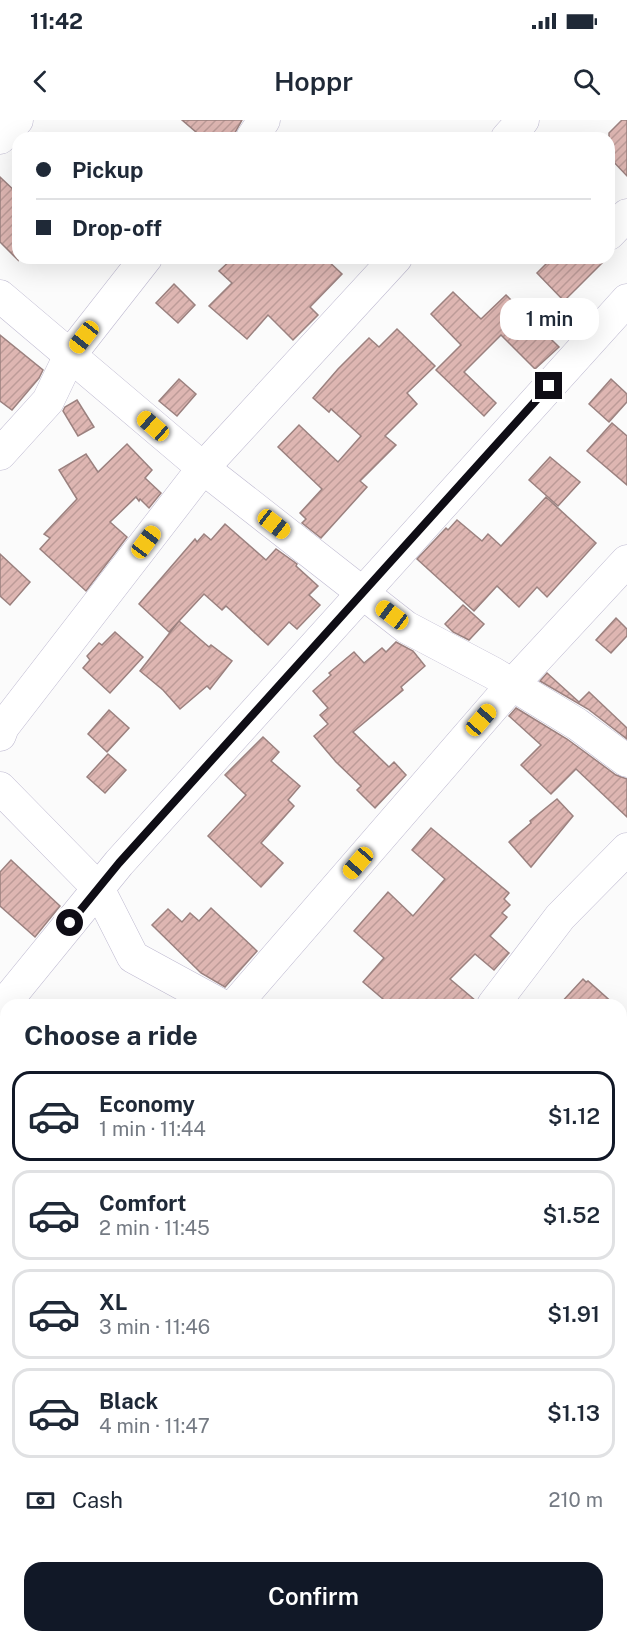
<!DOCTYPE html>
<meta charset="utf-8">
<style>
body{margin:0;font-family:"Public Sans",sans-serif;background:#f2f2f3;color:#1f2937;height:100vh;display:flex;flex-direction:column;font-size:22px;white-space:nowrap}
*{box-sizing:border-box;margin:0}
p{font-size:20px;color:#747a83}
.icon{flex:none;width:33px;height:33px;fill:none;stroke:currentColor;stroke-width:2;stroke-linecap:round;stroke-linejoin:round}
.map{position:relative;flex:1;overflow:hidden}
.details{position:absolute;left:0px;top:879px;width:627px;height:644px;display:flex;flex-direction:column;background:#fff;border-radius:18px 18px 0 0;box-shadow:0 6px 24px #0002}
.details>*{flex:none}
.top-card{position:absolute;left:12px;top:12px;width:603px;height:132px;border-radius:18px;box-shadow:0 6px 24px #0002;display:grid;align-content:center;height:132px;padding:0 24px;background:#fff}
.end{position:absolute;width:27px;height:27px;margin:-14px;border:8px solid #0f0d15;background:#fff;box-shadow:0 0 0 3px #fff}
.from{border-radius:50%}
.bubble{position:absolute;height:42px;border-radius:18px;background:#fff;box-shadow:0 6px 24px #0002;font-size:20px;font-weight:600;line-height:42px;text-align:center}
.car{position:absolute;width:18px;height:36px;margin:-18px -9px;border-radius:8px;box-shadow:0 0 4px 2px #0007;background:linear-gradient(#f5c518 24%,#345 0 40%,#f5c518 0 76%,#345 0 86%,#f5c518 0)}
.top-card b{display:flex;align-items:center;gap:21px;height:57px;font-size:22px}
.top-card b+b{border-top:2px solid #e0e1e3}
.top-card i{width:15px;height:15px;background:#1f2937}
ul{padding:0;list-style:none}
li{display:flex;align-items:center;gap:18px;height:90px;margin:0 12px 9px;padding:0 12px;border:3px solid #e0e1e3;border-radius:18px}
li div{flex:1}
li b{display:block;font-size:22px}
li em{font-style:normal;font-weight:600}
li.active{border-color:#111827}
li>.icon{width:54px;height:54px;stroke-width:1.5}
h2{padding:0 24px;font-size:27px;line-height:72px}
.pay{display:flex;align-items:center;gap:15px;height:66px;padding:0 24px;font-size:22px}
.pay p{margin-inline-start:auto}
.button{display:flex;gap:12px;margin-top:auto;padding:12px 24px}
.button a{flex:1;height:69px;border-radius:18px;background:#111827;color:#fff;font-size:24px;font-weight:600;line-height:69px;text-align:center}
.status{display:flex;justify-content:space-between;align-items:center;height:42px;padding:0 30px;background:#fff;direction:ltr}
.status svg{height:16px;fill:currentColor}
header{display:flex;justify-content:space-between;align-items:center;height:78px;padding:0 24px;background:#fff;font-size:27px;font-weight:600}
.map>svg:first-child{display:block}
.building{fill:url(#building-hatch);stroke:#9b817f;stroke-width:1.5}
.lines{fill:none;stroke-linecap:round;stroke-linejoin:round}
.minor-casing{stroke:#beb9d0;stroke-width:33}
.minor{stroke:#fff;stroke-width:32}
.route{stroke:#0f0d15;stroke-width:8}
</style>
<div class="status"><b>11:42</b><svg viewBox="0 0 49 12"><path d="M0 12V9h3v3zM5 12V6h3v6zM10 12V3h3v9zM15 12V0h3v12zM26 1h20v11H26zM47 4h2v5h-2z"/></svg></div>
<header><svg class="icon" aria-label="back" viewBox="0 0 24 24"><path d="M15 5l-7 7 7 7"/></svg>Hoppr<svg class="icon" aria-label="search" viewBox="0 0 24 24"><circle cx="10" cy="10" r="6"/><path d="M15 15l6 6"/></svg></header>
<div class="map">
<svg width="627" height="1522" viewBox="0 0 627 1522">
<defs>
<pattern id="building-hatch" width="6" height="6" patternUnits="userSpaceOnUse" patternTransform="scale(1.5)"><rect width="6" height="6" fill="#deb6b2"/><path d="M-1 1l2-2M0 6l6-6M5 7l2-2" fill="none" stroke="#bd9b98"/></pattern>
</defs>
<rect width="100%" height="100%" fill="#fbfbfb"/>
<g class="building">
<path d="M182,0H242L232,18H203Z"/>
<path d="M622,0H627V56L609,37V13Z"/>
<path d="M0,57L18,74V140L0,122Z"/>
<path d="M233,138H325L342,154L310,187L318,195L293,220L268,195L247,219L209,186L232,163L219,151Z"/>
<path d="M552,138H607L564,181L537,153Z"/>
<path d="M174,164L195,185L178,203L156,183Z"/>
<path d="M453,172L481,199L506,175L559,227L535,249L501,215L464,252L496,283L484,296L436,250L461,225L431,194Z"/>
<path d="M397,209L435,246L407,273L417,284L385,316L396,325L360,361L367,367L321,418L302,403L306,399L300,393L322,369L278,327L299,305L338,342L361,316L331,289L329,292L313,278L338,249L369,218L379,227Z"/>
<path d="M0,215L43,250L39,258L12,290L0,281Z"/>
<path d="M179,259L196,274L177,296L159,281Z"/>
<path d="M611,259L627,274V282L609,302L589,284Z"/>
<path d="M77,280L94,307L78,316L63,291L65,287Z"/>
<path d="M612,303L627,316V365L587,331Z"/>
<path d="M127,324L152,350L145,358L161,373L149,388L140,379L139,381L136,377L110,402L127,417L86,471L40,429L50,418L44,414L77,379L59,350L86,334L98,352Z"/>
<path d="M550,337L580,362L558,386L529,360Z"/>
<path d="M546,377L596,423L547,477L537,467L519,487L497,466L474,491L417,439L446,408L448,410L457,400L482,421L488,414L501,426Z"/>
<path d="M225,404L266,440L276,429L297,444L296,446L318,466L309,475L320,485L297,509L289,502L268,525L226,486L222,490L204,474L179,501L209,527L211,525L232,541L210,569L207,566L180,589L163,570L140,551L179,501L169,512L139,484L195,419L197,422L204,414L211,420Z"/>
<path d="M0,434L30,462L10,485L0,476Z"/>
<path d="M463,485L484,504L469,520L453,512L445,504Z"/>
<path d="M616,498L627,509V516L611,533L596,520Z"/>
<path d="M115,512L143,537L110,573L83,548L90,540L87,536L99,523L102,525Z"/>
<path d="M396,522L413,531L425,546L401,567L403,570L353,612L389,647L394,642L406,655L375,688L357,670L361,666L336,642L314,616L328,604L320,595L328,588L313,571L331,555L329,553L354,532L364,543L382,528L386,532Z"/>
<path d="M547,553L579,582L589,572L627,608V619L588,589L540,561Z"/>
<path d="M516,588L567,619L616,655L627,659V697L576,649L551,674L521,645L541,625L509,596Z"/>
<path d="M109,590L129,608L107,632L88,614Z"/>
<path d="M263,617L279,632L271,641L300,666L288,680L294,686L261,723L283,743L261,767L208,716L246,675L225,655Z"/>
<path d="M108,634L126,650L105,673L87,657Z"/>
<path d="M557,679L573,696L531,747L509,722L531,703L530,701Z"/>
<path d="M431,708L509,773L504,779L510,785L502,793L507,797L490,816L509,833L494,850L475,834L450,859L476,881L475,885H390L363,862L384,838L354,811L388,772L413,796L445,759L412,730Z"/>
<path d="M11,740L60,786L35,817L0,786V752Z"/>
<path d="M211,788L257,831L225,867L201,853L152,805L168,789L182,802L190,793L199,801Z"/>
<path d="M583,859L586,862L588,861L615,885H559Z"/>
</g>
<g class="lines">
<defs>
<g id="minor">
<path d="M0,18L17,0"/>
<path d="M252,18L264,0"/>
<path d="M507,18L523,0"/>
<path d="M609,114L627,95"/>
<path d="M0,176L203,348L406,507L493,553L577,604L627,641"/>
<path d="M0,334L48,281L70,235L146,138"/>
<path d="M0,615L3,607L203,348L396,138"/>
<path d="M0,668L98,768L133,837L221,885"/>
<path d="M235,885L512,565L627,441"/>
<path d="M493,885L560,797L627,729"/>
<path d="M0,889L119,743L627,180"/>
<path d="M621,1031L627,1023"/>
<path d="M0,1194L6,1187"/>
<path d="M621,1311L627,1303"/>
<path d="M0,1516L6,1507"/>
<path d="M302,1516L309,1522"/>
<path d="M222,1522L227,1516"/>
<path d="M462,1522L466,1516"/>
</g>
</defs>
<use href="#minor" class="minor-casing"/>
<use href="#minor" class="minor"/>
</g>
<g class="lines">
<path class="route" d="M70,803L119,743L549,266"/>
</g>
</svg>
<i class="end from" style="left:70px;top:803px"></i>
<i class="end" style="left:549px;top:266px"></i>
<div class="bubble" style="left:500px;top:178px;width:99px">1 min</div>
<i class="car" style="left:84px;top:217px;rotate:218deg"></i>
<i class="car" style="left:153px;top:306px;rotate:311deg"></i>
<i class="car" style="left:274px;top:404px;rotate:128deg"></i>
<i class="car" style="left:146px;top:422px;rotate:37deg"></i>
<i class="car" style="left:392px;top:495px;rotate:307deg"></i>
<i class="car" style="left:481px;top:600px;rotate:41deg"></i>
<i class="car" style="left:358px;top:743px;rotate:221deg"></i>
<div class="top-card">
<b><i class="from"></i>Pickup</b>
<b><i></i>Drop-off</b>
</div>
<section class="details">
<h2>Choose a ride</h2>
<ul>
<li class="active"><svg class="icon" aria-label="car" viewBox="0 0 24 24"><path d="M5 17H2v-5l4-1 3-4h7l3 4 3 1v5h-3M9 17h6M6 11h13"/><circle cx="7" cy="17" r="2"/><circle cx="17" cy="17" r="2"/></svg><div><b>Economy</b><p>1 min · 11:44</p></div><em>$1.12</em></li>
<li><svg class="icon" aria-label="car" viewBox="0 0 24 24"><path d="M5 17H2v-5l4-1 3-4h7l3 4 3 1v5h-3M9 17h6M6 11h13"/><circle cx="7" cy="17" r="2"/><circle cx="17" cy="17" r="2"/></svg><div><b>Comfort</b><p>2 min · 11:45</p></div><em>$1.52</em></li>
<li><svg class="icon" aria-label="car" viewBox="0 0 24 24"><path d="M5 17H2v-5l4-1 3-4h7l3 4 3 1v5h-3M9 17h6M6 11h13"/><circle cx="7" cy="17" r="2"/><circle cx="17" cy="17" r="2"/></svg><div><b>XL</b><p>3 min · 11:46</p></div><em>$1.91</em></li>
<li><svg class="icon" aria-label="car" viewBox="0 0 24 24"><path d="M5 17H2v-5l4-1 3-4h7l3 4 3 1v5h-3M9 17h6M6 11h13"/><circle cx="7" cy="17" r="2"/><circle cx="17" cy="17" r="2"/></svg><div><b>Black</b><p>4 min · 11:47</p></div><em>$1.13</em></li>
</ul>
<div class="pay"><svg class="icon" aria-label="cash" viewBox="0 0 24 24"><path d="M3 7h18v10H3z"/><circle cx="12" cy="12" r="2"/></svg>Cash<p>210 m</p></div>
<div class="button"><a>Confirm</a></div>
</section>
</div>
